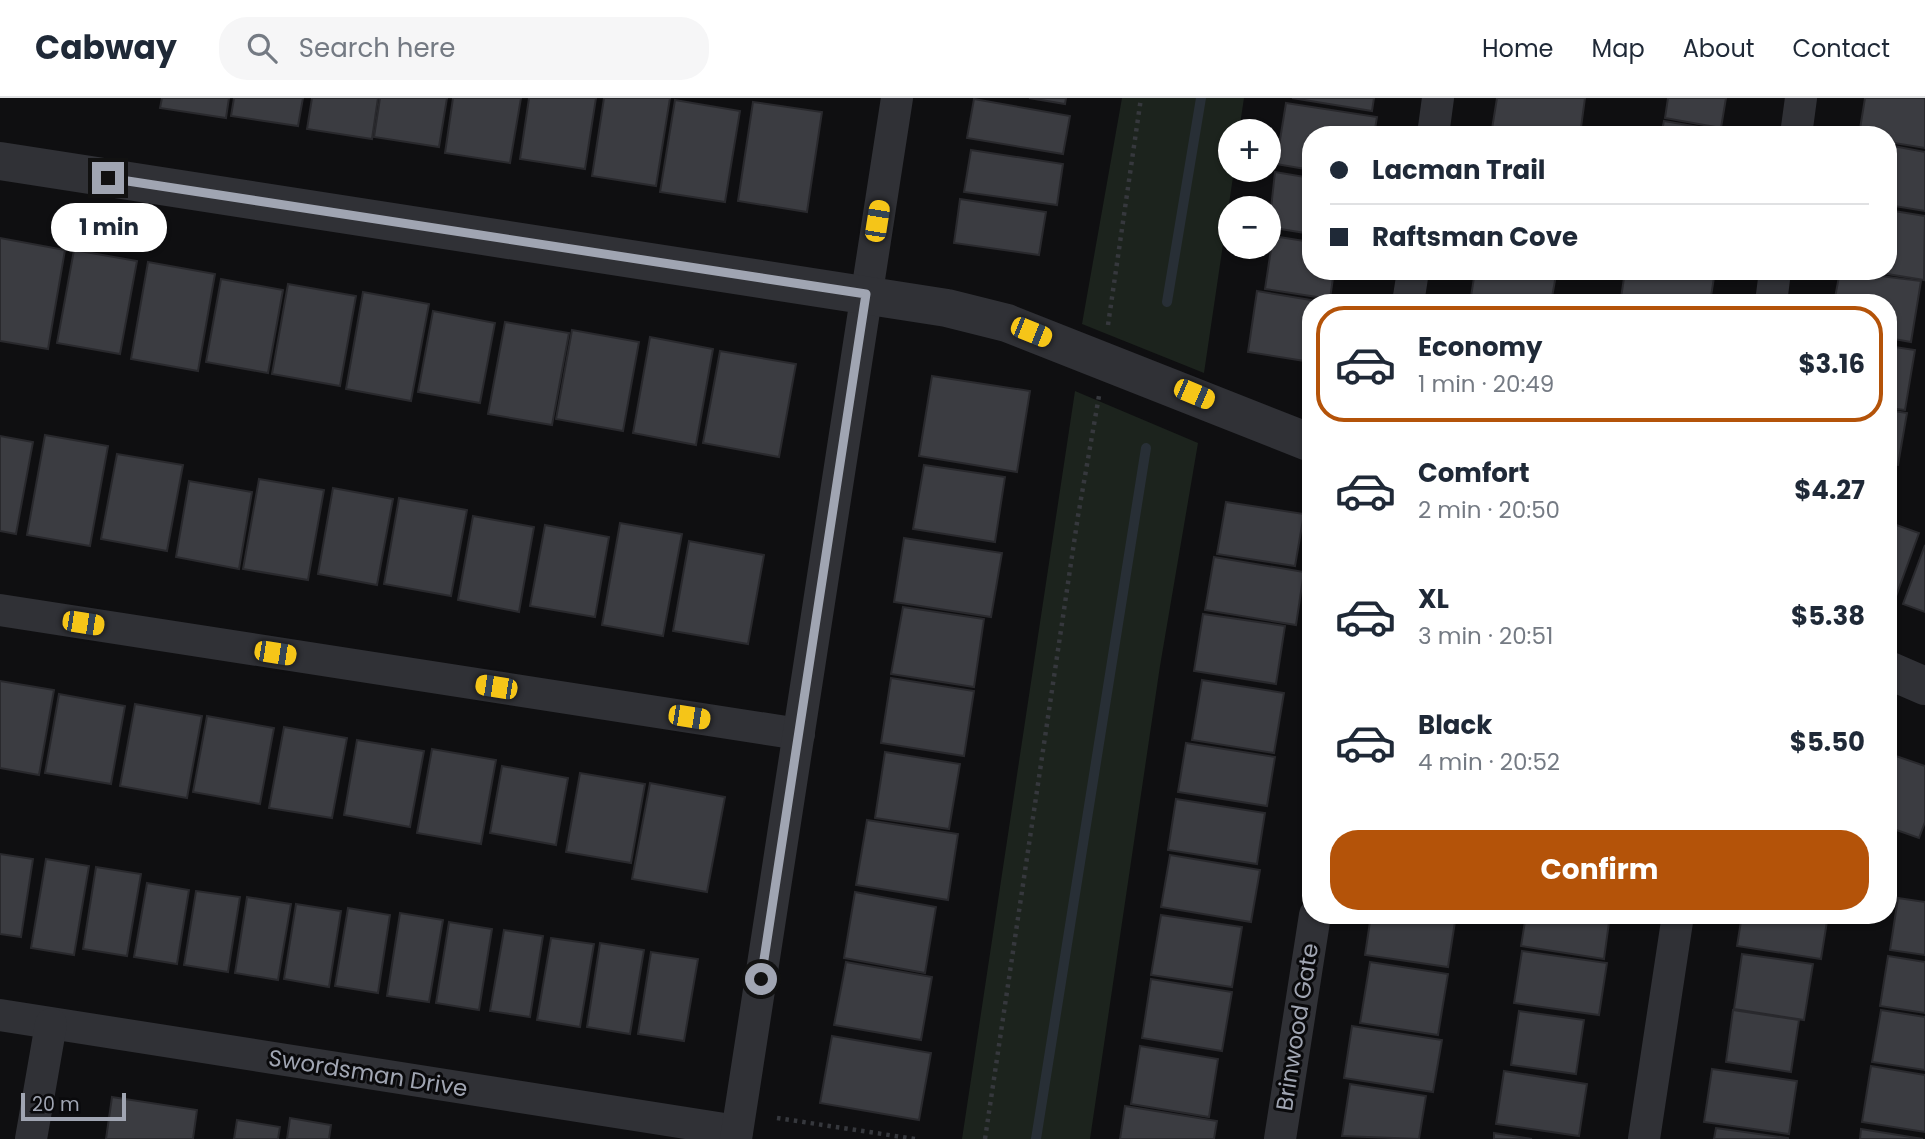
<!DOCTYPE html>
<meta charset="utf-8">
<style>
body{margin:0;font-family:Poppins,sans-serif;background:#f6f6f7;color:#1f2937;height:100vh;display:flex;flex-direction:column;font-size:26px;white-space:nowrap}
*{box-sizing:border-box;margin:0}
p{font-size:23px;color:#747a83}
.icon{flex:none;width:38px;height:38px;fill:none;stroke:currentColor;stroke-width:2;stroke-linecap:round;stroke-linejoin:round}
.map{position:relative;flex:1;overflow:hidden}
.details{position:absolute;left:1302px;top:196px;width:595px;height:630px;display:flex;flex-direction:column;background:#fff;border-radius:28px;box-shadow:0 2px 5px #0004}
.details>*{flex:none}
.hud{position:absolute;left:1302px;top:28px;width:595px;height:154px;border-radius:28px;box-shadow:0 2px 5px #0004;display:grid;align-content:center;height:154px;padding:0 28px;background:#fff}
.controls{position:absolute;left:1218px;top:21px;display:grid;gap:14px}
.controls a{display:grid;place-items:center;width:63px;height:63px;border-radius:50%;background:#fff;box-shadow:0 2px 5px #0004;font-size:35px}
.scale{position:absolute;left:21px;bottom:18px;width:105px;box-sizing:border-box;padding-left:7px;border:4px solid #a0a5b2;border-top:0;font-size:19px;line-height:24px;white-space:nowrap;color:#a0a5b2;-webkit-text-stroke:5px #0a0a0c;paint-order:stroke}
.end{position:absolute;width:32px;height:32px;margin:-16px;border:9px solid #a0a5b2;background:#111;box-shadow:0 0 0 4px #111}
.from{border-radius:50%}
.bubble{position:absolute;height:49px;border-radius:24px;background:#fff;box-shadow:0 2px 5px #0004;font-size:23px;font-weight:700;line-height:49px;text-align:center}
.car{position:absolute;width:21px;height:42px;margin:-21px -10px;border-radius:9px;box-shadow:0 0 5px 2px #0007;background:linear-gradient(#f5c518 24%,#345 0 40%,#f5c518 0 76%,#345 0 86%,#f5c518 0)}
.hud b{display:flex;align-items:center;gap:24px;height:66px;font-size:26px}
.hud b+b{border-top:2px solid #e0e1e3}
.hud i{width:18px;height:18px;background:#1f2937}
ul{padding:12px 0 0;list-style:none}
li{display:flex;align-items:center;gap:21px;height:116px;margin:0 14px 10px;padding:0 14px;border:4px solid transparent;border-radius:28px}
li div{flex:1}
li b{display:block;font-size:26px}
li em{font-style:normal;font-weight:700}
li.active{border-color:#b45309}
li>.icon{width:63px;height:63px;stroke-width:1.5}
.cta{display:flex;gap:14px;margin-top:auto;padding:14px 28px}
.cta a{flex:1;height:80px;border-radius:28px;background:#b45309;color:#fff;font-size:28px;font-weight:700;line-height:80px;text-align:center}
header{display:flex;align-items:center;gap:42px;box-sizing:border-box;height:98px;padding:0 35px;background:#fff;border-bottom:2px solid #e0e1e3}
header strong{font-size:33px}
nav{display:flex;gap:38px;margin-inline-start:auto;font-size:24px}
.search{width:490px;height:63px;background:#f6f6f7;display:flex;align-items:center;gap:18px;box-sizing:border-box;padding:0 24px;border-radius:28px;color:#747a83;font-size:26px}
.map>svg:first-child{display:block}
.green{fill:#1c231d}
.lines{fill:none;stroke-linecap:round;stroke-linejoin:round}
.stream{stroke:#282f36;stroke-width:10}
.building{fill:#3b3c41;stroke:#29292d;stroke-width:2}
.path{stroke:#36383d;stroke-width:4.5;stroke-dasharray:3.5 5;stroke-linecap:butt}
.minor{stroke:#303136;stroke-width:32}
.tertiary{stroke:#303136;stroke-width:38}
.route{stroke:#a0a5b2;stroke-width:9}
.labels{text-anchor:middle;stroke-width:6;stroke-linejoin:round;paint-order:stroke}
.street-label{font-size:23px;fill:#a0a5b2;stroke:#0a0a0c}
</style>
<header>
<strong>Cabway</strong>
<div class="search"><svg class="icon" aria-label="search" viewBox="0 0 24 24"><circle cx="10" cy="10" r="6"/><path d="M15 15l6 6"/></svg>Search here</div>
<nav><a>Home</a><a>Map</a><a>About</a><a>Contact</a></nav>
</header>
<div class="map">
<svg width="1925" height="1041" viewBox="0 0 1925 1041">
<rect width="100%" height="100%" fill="#0f0f11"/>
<g class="green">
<path d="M1122,0H1244L1239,33H1230V72H1234L1204,275L1082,226Z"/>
<path d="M1075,293L1198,345L1160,568L1090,1041H962Z"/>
</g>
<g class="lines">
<g class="stream">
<path d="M1167,204L1201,0"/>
<path d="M1036,1041L1146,350"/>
</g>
</g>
<g class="building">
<path d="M162,0H229L226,20L160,10Z"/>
<path d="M234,0H303L298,28L231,18Z"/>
<path d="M312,0H378L372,41L307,31Z"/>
<path d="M380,0H447L439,49L374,39Z"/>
<path d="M453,0H521L510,65L445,55Z"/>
<path d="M529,0H596L585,71L520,61Z"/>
<path d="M604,0H670L656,88L592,78Z"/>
<path d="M1029,0H1066L1065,6Z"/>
<path d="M1292,0H1374L1372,13Z"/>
<path d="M1497,0H1585L1580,37H1491Z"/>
<path d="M1668,0H1726L1721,30L1665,20Z"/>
<path d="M1865,0H1925V50L1888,44V37H1859Z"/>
<path d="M974,1L1070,18L1063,56L967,40Z"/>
<path d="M675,2L740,13L725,104L660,94Z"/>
<path d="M753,4L822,14L807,114L738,103Z"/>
<path d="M1286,5L1377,19L1374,37H1311V72L1276,66Z"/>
<path d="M1664,23L1735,35V37H1661Z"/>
<path d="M1888,47L1925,54V113L1888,107Z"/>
<path d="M971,52L1063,66L1057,107L964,94Z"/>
<path d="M1275,74L1311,80V136L1269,129Z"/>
<path d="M960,101L1046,114L1039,157L954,145Z"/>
<path d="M1888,112L1925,118L1924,182L1869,173H1888Z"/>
<path d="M1273,138L1311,144V173H1334L1330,201L1265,191Z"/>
<path d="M0,140L65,152L48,251L0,243Z"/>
<path d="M74,152L137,163L120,256L57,245Z"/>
<path d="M148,164L215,176L198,273L131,261Z"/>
<path d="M1475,173L1556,177L1551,205H1470Z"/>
<path d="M1625,173H1715L1710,205H1647L1621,200Z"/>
<path d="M1840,173L1921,183L1911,244L1888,240V205H1834Z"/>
<path d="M221,181L283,192L268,275L206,264Z"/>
<path d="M288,186L356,198L340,288L272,276Z"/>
<path d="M1257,193L1329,205H1311V264L1248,254Z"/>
<path d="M363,194L429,206L411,303L346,291Z"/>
<path d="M433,213L495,225L480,305L418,294Z"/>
<path d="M505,224L569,235L552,327L488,316Z"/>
<path d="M572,232L639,244L623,333L556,321Z"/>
<path d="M650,239L713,251L696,347L633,335Z"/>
<path d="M1888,248L1915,252L1905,312L1888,310Z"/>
<path d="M720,253L796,266L779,359L703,345Z"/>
<path d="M932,278L1030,293L1017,374L919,358Z"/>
<path d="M1888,312L1907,315L1898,367L1888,366Z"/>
<path d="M45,337L108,348L90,448L27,437Z"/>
<path d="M0,338L33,344L16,436L0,433Z"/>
<path d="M117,356L183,367L167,453L101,441Z"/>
<path d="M924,367L1005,379L995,444L913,431Z"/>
<path d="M259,381L324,392L308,482L243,471Z"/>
<path d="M189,383L252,394L239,471L176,459Z"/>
<path d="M333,390L393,401L377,487L318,476Z"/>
<path d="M399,400L467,412L451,498L384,486Z"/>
<path d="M1226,404L1304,416L1295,468L1217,456Z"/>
<path d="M473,418L534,429L519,514L458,502Z"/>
<path d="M1888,424L1919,435L1895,501L1888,499Z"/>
<path d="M620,425L682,436L663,538L602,527Z"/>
<path d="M545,427L609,439L595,519L530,508Z"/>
<path d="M904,440L1002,455L991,519L894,504Z"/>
<path d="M689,443L764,457L748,546L673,533Z"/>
<path d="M1925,447V514L1903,506Z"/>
<path d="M1214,459L1304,474L1296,527L1205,512Z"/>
<path d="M903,509L984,521L974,589L891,576Z"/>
<path d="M1203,516L1285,528L1276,586L1194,573Z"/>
<path d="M891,580L974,593L964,658L881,645Z"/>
<path d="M1202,582L1284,595L1274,655L1192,642Z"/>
<path d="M0,583L54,592L39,677L0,670Z"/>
<path d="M59,596L125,608L111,686L45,675Z"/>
<path d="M135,606L202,618L187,700L120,688Z"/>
<path d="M207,618L274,630L260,706L193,694Z"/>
<path d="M284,629L347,640L332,720L269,710Z"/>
<path d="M357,642L424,653L410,729L344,717Z"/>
<path d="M1186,645L1275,659L1267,708L1178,694Z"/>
<path d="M432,651L496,662L481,746L417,735Z"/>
<path d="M885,654L960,666L949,731L875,720Z"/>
<path d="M1893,657L1925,668V724L1919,740L1888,729V671Z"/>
<path d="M502,668L568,680L556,747L490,735Z"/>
<path d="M580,675L645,686L631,765L566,754Z"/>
<path d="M650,685L725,699L707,794L632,781Z"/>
<path d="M1176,701L1265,715L1257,766L1168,752Z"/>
<path d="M867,722L958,736L948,802L856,787Z"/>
<path d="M0,756L33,761L21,839L0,836Z"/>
<path d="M1170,757L1260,772L1251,824L1161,809Z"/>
<path d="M46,761L89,768L74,857L31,850Z"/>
<path d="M96,769L141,776L127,858L83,851Z"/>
<path d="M147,785L189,792L177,866L134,859Z"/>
<path d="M196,793L240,799L228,874L184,867Z"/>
<path d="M855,794L936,809L925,875L844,860Z"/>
<path d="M247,799L291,806L278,882L235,875Z"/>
<path d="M1898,800L1925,804V857L1890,852Z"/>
<path d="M296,806L341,813L329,889L284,881Z"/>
<path d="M348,810L390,817L378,895L335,888Z"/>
<path d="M400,815L443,822L429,904L387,898Z"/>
<path d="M1161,817L1242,829L1232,889L1151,877Z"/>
<path d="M1371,817H1456L1448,869L1365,857Z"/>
<path d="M1526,817H1610L1604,861L1521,848Z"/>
<path d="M1742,817H1828L1821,861L1737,848Z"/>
<path d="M449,824L492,831L479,912L436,905Z"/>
<path d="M504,832L543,838L530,919L490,913Z"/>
<path d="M551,840L594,846L580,929L537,922Z"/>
<path d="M600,845L644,852L630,936L587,929Z"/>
<path d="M1522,853L1607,865L1599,917L1514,905Z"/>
<path d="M651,854L698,861L684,943L638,936Z"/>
<path d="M1742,856L1813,866L1804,922L1734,911Z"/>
<path d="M1888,858L1925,864V915L1880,908Z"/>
<path d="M846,864L932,879L921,942L834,927Z"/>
<path d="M1370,864L1448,876L1438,937L1360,925Z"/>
<path d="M1151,881L1232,894L1222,953L1142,940Z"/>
<path d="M1733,912L1799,922L1791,974L1726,964Z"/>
<path d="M1881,912L1925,919V972L1872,964Z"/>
<path d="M1519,913L1584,922L1576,976L1511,967Z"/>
<path d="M1352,928L1442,942L1433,994L1344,980Z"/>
<path d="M832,938L931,955L919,1022L820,1005Z"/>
<path d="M1140,948L1218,961L1209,1019L1131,1006Z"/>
<path d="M1871,968L1925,977V1034L1862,1024Z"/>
<path d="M1712,971L1797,983L1789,1036L1704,1024Z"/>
<path d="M1504,973L1587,986L1579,1038L1496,1026Z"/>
<path d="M1350,986L1426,998L1419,1041L1342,1038Z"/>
<path d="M112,999L197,1012L193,1041H106Z"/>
<path d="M1125,1008L1217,1023L1214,1041H1120Z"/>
<path d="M290,1020L331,1027L329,1041H287Z"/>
<path d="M237,1022L280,1029L278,1041H234Z"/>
<path d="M1716,1030L1788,1040V1041H1714Z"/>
<path d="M1861,1031L1923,1041H1860Z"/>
<path d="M1494,1035L1532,1041H1494Z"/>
</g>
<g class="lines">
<g class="path">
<path d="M1108,227L1141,0"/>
<path d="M777,1020L915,1041"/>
<path d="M985,1041L1078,418L1099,298"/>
</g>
<g class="minor">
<path d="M1433,37L1438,0"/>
<path d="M1796,37L1801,0"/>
<path d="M1408,205L1413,173"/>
<path d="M1771,205L1775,173"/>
<path d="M0,512L799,636"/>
<path d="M0,917L737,1033"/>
<path d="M31,1041L51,926"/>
<path d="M736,1041L897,0"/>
<path d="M1280,1041L1315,817"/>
<path d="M1644,1041L1678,817"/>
</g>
<g class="tertiary">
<path d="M0,63L947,210L1007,225L1311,345"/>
<path d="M1888,572L1925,588"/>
</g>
</g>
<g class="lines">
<path class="route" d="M108,80L866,196L761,881"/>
</g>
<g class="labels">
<g class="street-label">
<text transform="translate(1297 929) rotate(-81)" y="8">Brinwood Gate</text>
<text transform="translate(368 975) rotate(9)" y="8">Swordsman Drive</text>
</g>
</g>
</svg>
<div class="controls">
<a>+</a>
<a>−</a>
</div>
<div class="scale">20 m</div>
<i class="end from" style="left:761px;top:881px"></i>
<i class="end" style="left:108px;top:80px"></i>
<div class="bubble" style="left:51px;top:105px;width:116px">1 min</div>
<i class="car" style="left:877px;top:123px;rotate:9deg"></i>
<i class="car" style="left:1031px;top:234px;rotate:112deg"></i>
<i class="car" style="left:1194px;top:296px;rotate:113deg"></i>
<i class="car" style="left:83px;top:525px;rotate:99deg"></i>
<i class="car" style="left:275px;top:555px;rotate:99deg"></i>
<i class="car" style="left:496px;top:589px;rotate:279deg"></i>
<i class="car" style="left:689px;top:619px;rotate:99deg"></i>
<div class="hud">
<b><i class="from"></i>Lacman Trail</b>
<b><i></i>Raftsman Cove</b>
</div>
<section class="details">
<ul>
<li class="active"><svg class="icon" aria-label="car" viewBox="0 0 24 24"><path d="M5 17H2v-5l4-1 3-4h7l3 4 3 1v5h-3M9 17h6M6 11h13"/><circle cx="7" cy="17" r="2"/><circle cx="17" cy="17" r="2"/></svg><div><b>Economy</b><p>1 min · 20:49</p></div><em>$3.16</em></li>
<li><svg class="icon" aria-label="car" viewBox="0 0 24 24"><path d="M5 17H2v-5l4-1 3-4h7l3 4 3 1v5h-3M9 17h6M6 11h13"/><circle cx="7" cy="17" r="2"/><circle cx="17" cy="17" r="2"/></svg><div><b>Comfort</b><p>2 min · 20:50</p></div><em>$4.27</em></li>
<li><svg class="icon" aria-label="car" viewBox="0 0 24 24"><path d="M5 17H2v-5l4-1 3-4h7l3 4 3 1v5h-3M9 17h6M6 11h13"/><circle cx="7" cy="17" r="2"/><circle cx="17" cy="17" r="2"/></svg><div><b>XL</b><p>3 min · 20:51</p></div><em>$5.38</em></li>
<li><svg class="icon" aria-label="car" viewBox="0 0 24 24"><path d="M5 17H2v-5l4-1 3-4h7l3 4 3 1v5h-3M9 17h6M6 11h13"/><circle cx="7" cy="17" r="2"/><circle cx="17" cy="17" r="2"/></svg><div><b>Black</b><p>4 min · 20:52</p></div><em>$5.50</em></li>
</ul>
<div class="cta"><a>Confirm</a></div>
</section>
</div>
